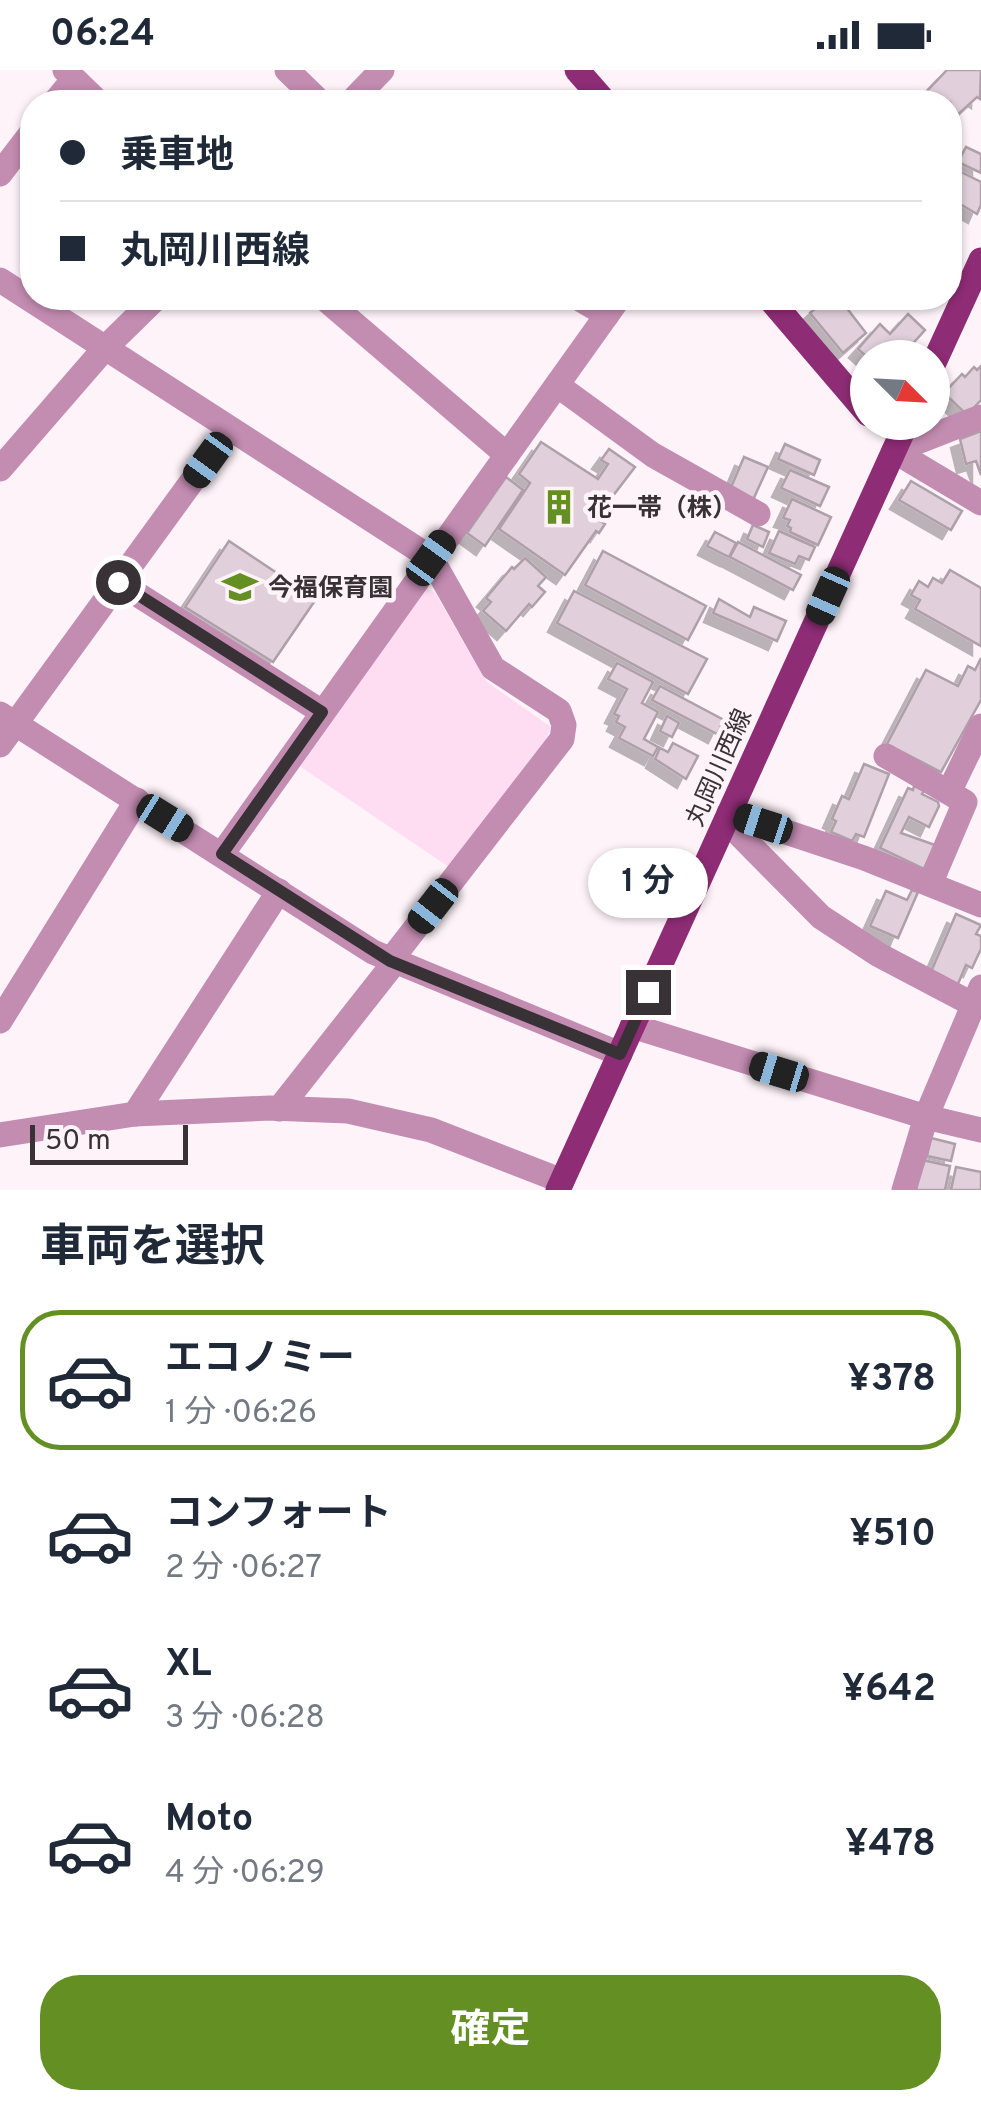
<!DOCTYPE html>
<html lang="ja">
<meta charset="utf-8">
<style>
body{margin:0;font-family:Overpass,"Noto Sans JP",sans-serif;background:#f6f6f7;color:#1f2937;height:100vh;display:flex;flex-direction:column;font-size:38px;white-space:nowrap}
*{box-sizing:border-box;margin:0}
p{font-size:32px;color:#747a83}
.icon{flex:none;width:55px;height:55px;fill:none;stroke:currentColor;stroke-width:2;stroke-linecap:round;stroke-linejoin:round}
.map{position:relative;height:1120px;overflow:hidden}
.details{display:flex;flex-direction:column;background:#fff;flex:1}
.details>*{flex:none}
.top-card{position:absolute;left:20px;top:20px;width:942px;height:220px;border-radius:40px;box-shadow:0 2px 8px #0004;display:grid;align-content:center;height:220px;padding:0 40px;background:#fff}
.needle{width:65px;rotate:114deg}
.controls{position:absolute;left:850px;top:270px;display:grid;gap:20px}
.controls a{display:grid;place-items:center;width:100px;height:100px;border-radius:50%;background:#fff;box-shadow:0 2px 8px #0004;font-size:50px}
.scale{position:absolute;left:30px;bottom:25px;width:158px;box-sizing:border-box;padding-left:10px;border:5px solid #383135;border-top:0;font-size:28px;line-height:35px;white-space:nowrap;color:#383135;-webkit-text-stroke:8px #fdf3f9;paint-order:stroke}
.end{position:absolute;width:45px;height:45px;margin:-22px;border:12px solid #383135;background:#fff;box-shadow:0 0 0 5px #fff}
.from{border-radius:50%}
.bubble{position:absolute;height:70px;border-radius:35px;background:#fff;box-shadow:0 2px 8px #0004;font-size:32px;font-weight:700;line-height:70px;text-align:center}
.car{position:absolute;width:30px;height:60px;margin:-30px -15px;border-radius:12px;box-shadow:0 0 8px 2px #0007;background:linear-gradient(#222 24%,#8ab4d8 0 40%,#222 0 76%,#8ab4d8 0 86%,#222 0)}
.top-card b{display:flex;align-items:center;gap:35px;height:95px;font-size:38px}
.top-card b+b{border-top:2px solid #e0e1e3}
.top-card i{width:25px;height:25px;background:#1f2937}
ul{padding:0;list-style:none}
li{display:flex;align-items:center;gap:30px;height:140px;margin:0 20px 15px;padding:0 20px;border:5px solid transparent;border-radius:40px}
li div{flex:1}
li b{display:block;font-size:38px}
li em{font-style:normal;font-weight:700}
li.selected{border-color:#649023}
li>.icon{width:90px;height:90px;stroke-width:1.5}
h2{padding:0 40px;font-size:45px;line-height:120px}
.cta{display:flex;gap:20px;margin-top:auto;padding:20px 40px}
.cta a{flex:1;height:115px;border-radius:40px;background:#649023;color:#fff;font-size:40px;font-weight:700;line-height:115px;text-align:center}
.status{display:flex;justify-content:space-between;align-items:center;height:70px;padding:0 50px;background:#fff;direction:ltr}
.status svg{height:28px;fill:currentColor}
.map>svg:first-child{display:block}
.green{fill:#feddf2}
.building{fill:#e1d0db;stroke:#af9fa9;stroke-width:2.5;filter:url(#shadow)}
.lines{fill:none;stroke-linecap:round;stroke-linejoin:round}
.minor{stroke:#c38cb1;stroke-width:25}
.major{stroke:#8e2c75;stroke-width:25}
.route{stroke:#383135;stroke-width:12}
.labels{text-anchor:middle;stroke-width:9;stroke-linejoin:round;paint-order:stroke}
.poi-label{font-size:25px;font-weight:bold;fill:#383135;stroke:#fdf3f9;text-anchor:start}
.street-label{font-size:25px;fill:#383135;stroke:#fdf3f9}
</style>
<div class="status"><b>06:24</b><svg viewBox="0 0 49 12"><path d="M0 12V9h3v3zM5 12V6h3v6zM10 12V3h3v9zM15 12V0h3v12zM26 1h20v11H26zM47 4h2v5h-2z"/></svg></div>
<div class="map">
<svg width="981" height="1120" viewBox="0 0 981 1120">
<defs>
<filter id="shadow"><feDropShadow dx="-9" dy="9" stdDeviation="0" flood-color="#0004"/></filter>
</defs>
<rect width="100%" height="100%" fill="#fdf3f9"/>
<path class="green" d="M426,518L435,523L487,612L551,657L546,669L449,797L298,695Z"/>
<g class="building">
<path d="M947,0H981L980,29L977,27L953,49L950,32H938L927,21Z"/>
<path d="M966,77L981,84V103L958,92Z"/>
<path d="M951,97L981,112V135L977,144L950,128Z"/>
<path d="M827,228H839L866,263L843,283L810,243Z"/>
<path d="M908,244L925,260L907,280L913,288H868L858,279L880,254L890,264Z"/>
<path d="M981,296V330L967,345L944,323L962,304L965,307L974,297L977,300Z"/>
<path d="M981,361V405L976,391L966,394L960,369Z"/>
<path d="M541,372L598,409L608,394L601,390L609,379L635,397L596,448L605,454L599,463L596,461L565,505L499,459L530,413L519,404Z"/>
<path d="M785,374L820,390L814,405L778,389Z"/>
<path d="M744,387L768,397L752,432L729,422Z"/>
<path d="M790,400L829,417L820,436L781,418Z"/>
<path d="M506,407L523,420L485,476L467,463Z"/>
<path d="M911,411L962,441L951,460L899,430Z"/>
<path d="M792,429L831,447L818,475L790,462L791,458L787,456L790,450L783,448Z"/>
<path d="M753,455L769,462L763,477L747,469Z"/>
<path d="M779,461L815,477L809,490L799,486L795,494L769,483Z"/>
<path d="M715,462L736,473L729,487L707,476Z"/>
<path d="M229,471L316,529L273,592L185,537Z"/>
<path d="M738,472L801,505L793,520L730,487Z"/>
<path d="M603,481L706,536L688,570L585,515Z"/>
<path d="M525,488L546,507L538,516L545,522L532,537L529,534L506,561L483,541L491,532L486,528L512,497L514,499Z"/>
<path d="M950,500L981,518V576L915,539L920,530L911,525L919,511L928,517L933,508L942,513Z"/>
<path d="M574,521L707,589L688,624L557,553Z"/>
<path d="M719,529L750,547L754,537L786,551L777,571L713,543Z"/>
<path d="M981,588V630L941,702L887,674L926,600L958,616L968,596L975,600Z"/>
<path d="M617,593L653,612L642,633L658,642L644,669L658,677L653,686L619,668L625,657L616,652L619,646L614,644L627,619L608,609Z"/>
<path d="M660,616L724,650L717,664L652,630Z"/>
<path d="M667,646L679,653L672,667L660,661Z"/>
<path d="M673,673L698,686L686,709L655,689L660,678L668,682Z"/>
<path d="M864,694L889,704L864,767L856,764L852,771L831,762L836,751L832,749L842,726L849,729Z"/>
<path d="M914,716L924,721L922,724L938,732L939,736L929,757L909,747L901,763L935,775L924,799L880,778L908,718L913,720Z"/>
<path d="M912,820L918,822L898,868L870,856L886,821L907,830Z"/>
<path d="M956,844L981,855L976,864L981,866V879L972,898L966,895L957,916L930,904Z"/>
<path d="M931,1068L955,1074L951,1091L927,1086Z"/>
<path d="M922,1090L950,1096L945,1120H916Z"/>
<path d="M956,1097L981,1102V1120H951Z"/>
</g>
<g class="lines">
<g class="minor">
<path d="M65,0L98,32"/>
<path d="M287,0L320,32"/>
<path d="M55,32L73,10"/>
<path d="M351,32L382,0"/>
<path d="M0,104L32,62"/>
<path d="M0,210L431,488L493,598L559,641L564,655L562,669L390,891"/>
<path d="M324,228L507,385"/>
<path d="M578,228L607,245"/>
<path d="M557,315L653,385L758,444"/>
<path d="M894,381L981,433"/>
<path d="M894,381L981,347"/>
<path d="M0,399L105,278L156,228"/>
<path d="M118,512L322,642"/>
<path d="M0,644L373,882L620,984"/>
<path d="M0,675L230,359"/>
<path d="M886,686L965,732L930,814"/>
<path d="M949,722L981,656"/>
<path d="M729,743L864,788L981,835"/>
<path d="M726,751L821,847L879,885L974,935"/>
<path d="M222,784L619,228"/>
<path d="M0,951L137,730"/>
<path d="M632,956L926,1047L981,1060"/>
<path d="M279,1039L394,893"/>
<path d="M135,1044L279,821"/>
<path d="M0,1065L135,1044L270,1038L348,1041L431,1060L562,1111"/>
<path d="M904,1120L926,1047L981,917"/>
</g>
<g class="major">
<path d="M577,0L605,32"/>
<path d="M769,228L868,344"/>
<path d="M932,297L981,190"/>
<path d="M558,1120L907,352"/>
</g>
</g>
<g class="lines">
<path class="route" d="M118,512L322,642L222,784L390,891L620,984L648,922"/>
</g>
<defs>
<symbol id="building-bare" viewBox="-9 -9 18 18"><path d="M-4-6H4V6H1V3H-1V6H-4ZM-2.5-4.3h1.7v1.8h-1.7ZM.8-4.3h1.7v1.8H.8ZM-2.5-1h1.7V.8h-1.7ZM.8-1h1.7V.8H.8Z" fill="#649023" stroke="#fdf3f9" stroke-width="2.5" paint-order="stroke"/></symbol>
<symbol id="school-bare" viewBox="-9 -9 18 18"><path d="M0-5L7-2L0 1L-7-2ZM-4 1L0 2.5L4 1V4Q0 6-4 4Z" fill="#649023" stroke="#fdf3f9" stroke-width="2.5" paint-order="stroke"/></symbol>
</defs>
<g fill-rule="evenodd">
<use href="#building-bare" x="534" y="412" width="50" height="50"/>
<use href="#school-bare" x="215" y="492" width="50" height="50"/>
</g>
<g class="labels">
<g class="poi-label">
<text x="587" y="446">花一帯（株）</text>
<text x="268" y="526">今福保育園</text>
</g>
<g class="street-label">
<text transform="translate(718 697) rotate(-66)" y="9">丸岡川西線</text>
</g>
</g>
</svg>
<div class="controls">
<a><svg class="needle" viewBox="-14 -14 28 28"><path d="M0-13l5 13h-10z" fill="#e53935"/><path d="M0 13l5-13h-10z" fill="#747a83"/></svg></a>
</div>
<div class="scale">50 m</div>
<i class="end from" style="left:118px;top:512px"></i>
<i class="end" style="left:648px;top:922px"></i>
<div class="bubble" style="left:588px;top:778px;width:120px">1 分</div>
<i class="car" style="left:208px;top:390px;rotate:216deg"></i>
<i class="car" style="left:431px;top:488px;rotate:36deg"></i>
<i class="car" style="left:828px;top:526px;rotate:204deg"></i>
<i class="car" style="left:165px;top:748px;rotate:122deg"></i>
<i class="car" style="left:763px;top:754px;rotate:288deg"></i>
<i class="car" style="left:433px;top:836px;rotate:218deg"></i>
<i class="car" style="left:779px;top:1002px;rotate:287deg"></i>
<div class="top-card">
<b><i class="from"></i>乗車地</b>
<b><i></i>丸岡川西線</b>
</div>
</div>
<section class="details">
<h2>車両を選択</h2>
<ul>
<li class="selected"><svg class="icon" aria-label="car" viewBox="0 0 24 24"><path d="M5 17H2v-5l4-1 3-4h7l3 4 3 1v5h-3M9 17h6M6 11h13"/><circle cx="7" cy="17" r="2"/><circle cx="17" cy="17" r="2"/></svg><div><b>エコノミー</b><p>1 分 · 06:26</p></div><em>¥378</em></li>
<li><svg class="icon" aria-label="car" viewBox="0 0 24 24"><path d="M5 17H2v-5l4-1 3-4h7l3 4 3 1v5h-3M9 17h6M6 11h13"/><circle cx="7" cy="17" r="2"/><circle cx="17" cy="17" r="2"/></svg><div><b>コンフォート</b><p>2 分 · 06:27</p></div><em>¥510</em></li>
<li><svg class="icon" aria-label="car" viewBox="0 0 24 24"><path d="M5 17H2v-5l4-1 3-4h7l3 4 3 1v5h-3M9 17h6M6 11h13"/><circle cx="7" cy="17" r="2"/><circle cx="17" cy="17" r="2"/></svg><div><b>XL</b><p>3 分 · 06:28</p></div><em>¥642</em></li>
<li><svg class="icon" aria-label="car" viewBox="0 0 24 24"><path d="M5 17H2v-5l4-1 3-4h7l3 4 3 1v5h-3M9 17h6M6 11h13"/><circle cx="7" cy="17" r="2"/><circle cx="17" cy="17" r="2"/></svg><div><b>Moto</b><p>4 分 · 06:29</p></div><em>¥478</em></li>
</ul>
<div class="cta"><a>確定</a></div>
</section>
